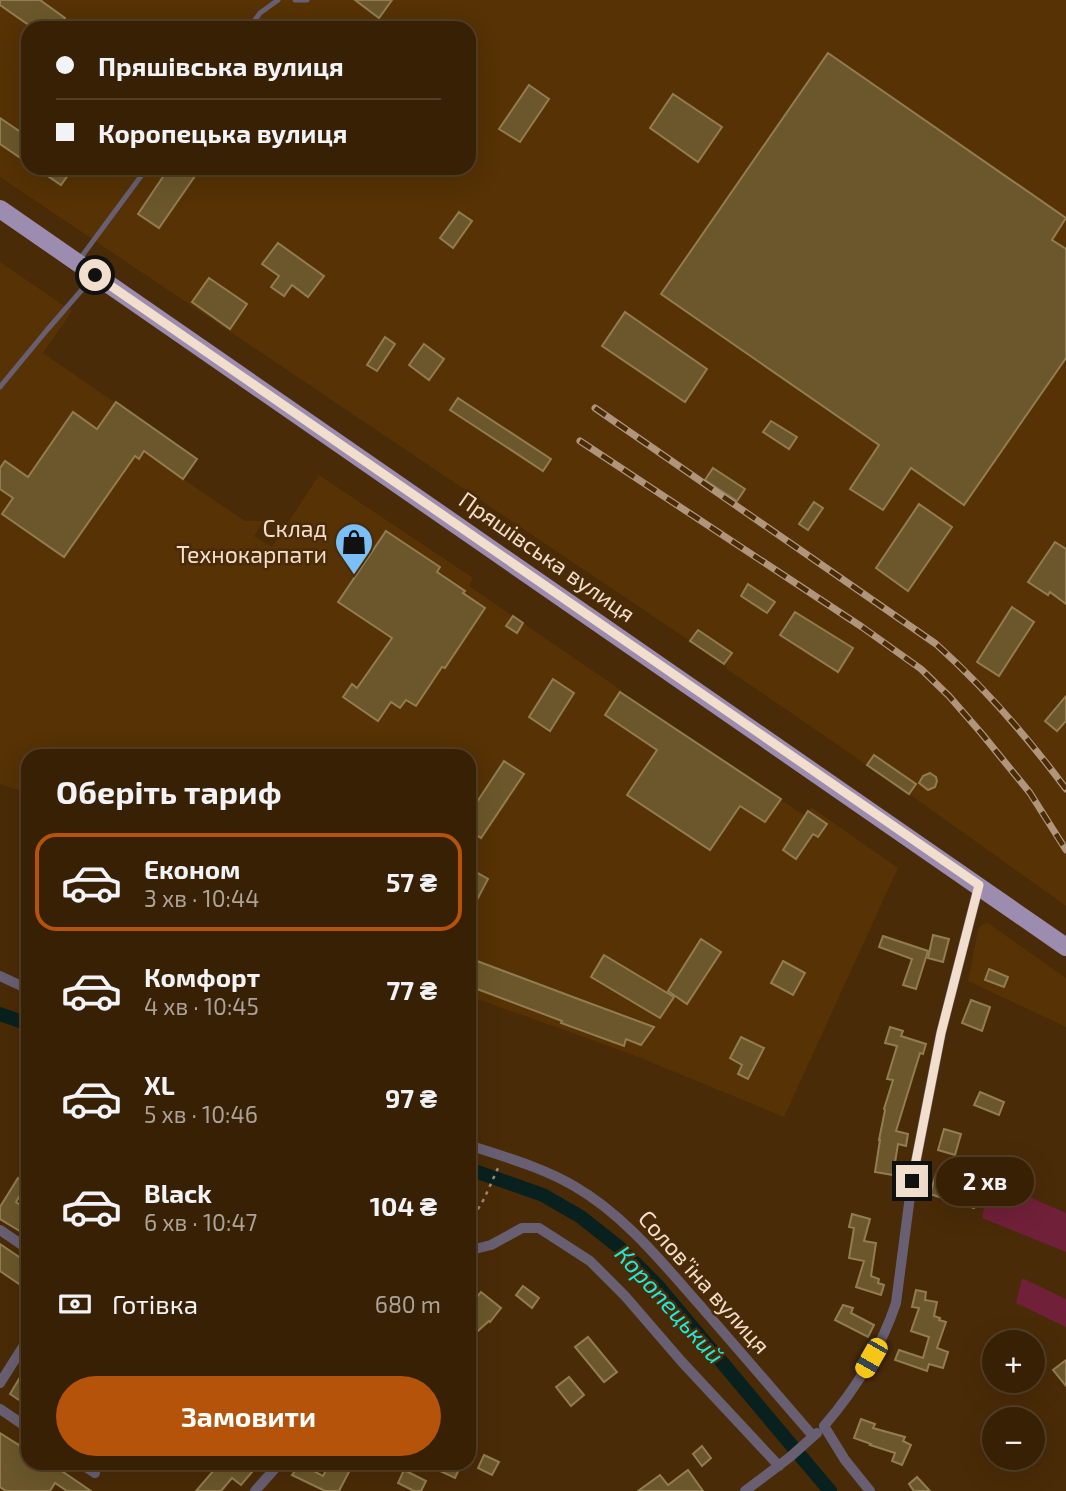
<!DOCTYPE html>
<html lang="uk">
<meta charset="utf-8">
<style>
body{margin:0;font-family:"Exo 2",sans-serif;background:#3f280f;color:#f1f3f6;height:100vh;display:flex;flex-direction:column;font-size:26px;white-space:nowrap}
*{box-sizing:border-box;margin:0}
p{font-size:23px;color:#aba39a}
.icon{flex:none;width:38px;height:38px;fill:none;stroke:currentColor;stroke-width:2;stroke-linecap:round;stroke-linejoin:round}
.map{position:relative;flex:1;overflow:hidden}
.drawer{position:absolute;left:21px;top:749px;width:455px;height:721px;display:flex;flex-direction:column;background:#382005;border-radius:21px;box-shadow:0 7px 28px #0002,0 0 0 2px #523e27}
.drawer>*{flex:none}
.banner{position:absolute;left:21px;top:21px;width:455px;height:154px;border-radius:21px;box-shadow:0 7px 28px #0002,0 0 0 2px #523e27;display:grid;align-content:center;height:154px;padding:0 35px;background:#382005}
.buttons{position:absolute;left:982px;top:1330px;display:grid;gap:14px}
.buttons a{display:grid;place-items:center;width:63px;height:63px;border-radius:50%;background:#382005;box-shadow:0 7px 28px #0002,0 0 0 2px #523e27;font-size:35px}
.end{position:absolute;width:32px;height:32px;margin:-16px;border:9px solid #f2decc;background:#111;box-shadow:0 0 0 4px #111}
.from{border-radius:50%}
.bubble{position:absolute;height:49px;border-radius:24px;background:#382005;box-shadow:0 7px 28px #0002,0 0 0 2px #523e27;font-size:23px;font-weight:700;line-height:49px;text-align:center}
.car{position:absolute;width:21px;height:42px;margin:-21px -10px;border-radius:9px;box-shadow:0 0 5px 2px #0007;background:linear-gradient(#f5c518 24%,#345 0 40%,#f5c518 0 76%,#345 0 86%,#f5c518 0)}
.banner b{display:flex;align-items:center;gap:24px;height:66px;font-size:26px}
.banner b+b{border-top:2px solid #523e27}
.banner i{width:18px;height:18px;background:#f1f3f6}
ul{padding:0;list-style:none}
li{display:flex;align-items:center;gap:21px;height:98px;margin:0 14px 10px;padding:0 21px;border:4px solid transparent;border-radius:21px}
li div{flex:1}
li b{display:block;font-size:26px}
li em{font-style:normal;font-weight:700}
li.current{border-color:#b45309}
li>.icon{width:63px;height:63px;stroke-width:1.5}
h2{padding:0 35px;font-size:32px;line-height:84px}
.pay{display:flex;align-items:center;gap:18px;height:77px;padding:0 35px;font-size:26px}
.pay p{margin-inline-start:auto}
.primary-button{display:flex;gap:14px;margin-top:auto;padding:14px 35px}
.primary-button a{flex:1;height:80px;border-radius:42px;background:#b45309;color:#fff;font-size:28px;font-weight:700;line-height:80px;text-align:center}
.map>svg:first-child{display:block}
.built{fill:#563204;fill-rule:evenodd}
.green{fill:#712039}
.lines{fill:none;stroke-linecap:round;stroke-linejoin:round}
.canal{stroke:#09211e;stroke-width:14}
.building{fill:#6b572b;stroke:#917d50;stroke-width:2}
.path{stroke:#a38a70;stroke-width:2.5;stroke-dasharray:3.5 5;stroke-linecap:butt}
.service{stroke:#686072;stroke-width:5}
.minor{stroke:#686072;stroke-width:10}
.primary{stroke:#9c8cb0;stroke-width:18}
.rail-casing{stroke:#ae957c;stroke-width:7}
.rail{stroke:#4a2b07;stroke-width:4.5;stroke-dasharray:13;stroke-linecap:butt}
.route{stroke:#f2decc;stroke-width:9}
.labels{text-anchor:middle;stroke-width:5;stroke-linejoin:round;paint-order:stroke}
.poi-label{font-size:23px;fill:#f2decc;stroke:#4a2b07;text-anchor:end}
.street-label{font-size:23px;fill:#f2decc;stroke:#4a2b07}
.water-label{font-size:24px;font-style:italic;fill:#21e9d8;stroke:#4a2b07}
</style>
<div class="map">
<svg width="1066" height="1491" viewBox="0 0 1066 1491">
<rect width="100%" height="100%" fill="#4a2b07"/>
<g class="built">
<path d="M0,0H1066V906L909,794L727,669L724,664L0,177ZM28,28H469V168H28Z"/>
<path d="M0,262L72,311L43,353L197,459L183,479L245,521H263L254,536L272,547L319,475L473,578L469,586L621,690V692L805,816L811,807L898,868L784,1117L631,1054L469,996V756H28V793L0,784Z"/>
<path d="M988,923L1066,978V1027L968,981L978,929L983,924Z"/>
</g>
<g class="green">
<path d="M990,1180L1066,1213V1252L982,1218Z"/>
<path d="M1022,1278L1066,1299V1327L1016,1303Z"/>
</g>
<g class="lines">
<g class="canal">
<path d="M0,1014L28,1024"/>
<path d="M469,1169L543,1195L581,1217L620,1248L657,1285L830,1491"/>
</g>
</g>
<g class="building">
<path d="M0,0H40L65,18L58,28H33L0,5Z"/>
<path d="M355,0H392L379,18Z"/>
<path d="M828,53L1066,218L1052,240L1066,249V358L964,505L911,468L883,510L850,489L879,445L661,294Z"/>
<path d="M529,85L549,99L520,142L499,129Z"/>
<path d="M673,94L722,127L698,162L650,128Z"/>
<path d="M0,118L28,137V163L0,144Z"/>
<path d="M36,168H73L61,185Z"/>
<path d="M169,168H184L195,176L159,228L138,214Z"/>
<path d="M459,212L472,221L453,248L440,238Z"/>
<path d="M278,243L324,276L308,297L292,285L284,296L271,287L279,276L262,264Z"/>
<path d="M209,278L247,304L230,329L192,302Z"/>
<path d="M625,312L707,369L685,402L602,346Z"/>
<path d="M385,337L395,344L377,371L367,365Z"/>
<path d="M424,344L444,359L429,380L409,365Z"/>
<path d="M458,398L551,459L543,471L450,410Z"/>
<path d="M116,402L197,459L183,479L144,451L139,459L135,456L64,557L2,514L13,498L0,489V468L5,461L28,477L73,412L97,429Z"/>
<path d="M771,421L797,437L789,449L763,432Z"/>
<path d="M713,468L745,489L737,501L705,480Z"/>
<path d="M814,502L823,508L808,530L799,524Z"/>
<path d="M919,504L952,527L908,591L876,568Z"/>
<path d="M386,531L440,567L437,572L465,591L463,593L485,608L445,668L442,667L416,706L406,700L400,708L391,702L378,721L343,697L352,684L357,688L392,638L338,602Z"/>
<path d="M1055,542L1066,549V604L1050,592L1048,595L1028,582Z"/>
<path d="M748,584L775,602L767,613L741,596Z"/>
<path d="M1012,607L1034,622L999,676L977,662Z"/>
<path d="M795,612L853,648L838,672L780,635Z"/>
<path d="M513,616L523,623L517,633L506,626Z"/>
<path d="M698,630L732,653L724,664L690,641Z"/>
<path d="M553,679L574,693L550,731L529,717Z"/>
<path d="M620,692L781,799L765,822L740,806L710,850L627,795L657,750L605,715Z"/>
<path d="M1066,696V721L1057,731L1045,721Z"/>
<path d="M874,755L916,784L909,794L867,765Z"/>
<path d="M504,761L524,774L481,838L469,830V814Z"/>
<path d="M930,773L936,777L937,781L935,787L928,790L919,783L923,776Z"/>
<path d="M808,811L827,824L818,837L813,834L796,859L783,850Z"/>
<path d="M469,868L488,879L469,915Z"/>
<path d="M933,935L949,939L943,962L928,958Z"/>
<path d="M883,936L928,951L916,989L903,985L912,959L879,947Z"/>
<path d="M701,939L721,952L687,1004L668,991Z"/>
<path d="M604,955L674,997L660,1018L591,977Z"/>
<path d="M469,958L581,1000L654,1027L641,1045L626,1039L624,1046L561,1023L562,1021L469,986Z"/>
<path d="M783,961L805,973L793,995L771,983Z"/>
<path d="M989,969L1008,977L1004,987L985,980Z"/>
<path d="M971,1000L990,1007L982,1031L962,1023Z"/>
<path d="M890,1027L903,1031L901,1036L926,1044L923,1054L920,1053L896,1131L908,1134L906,1146L898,1144L893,1175L875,1172L880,1140H879L885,1110L884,1109L893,1080L887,1079L897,1046L885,1043Z"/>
<path d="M741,1037L764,1048L748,1079L738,1074L742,1065L730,1058Z"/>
<path d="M980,1092L1004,1102L999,1115L974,1105Z"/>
<path d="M944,1129L961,1134L955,1155L938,1150Z"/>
<path d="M936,1174L950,1178L947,1187L968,1193L971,1186L982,1190L974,1208L930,1194Z"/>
<path d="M18,1178L27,1184L16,1202L28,1210V1236L0,1219V1207Z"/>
<path d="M852,1214L870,1219L864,1241L876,1243L871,1276L879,1279L878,1283L884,1285L881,1295L856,1287L864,1261L849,1258L854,1228L849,1227Z"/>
<path d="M0,1244L28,1263V1290L0,1271Z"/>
<path d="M523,1286L539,1298L532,1308L516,1295Z"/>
<path d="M916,1290L926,1292L925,1300L937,1302L934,1316L940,1318L939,1320L946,1322L937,1348L948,1352L943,1368L929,1364L927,1371L895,1360L899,1350L923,1358L929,1337L911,1331L919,1308L912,1307Z"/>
<path d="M481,1292L501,1308L490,1322L489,1321L469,1339V1307Z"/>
<path d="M843,1305L853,1308L851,1313L874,1325L868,1337L835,1320Z"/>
<path d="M588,1337L617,1372L604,1382L575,1347Z"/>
<path d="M1066,1360V1386L1053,1370Z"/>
<path d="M569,1377L584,1395L571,1406L556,1387Z"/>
<path d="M19,1379L28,1385V1406L10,1394Z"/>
<path d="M861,1419L875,1424L873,1428L905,1437L903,1441L911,1445L902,1465L892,1461L895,1453L870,1445L871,1444L854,1438Z"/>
<path d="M0,1433L19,1445L20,1443L28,1448V1463H50L91,1491H67L55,1483L50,1491H6L0,1487Z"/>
<path d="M702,1446L711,1458L702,1466L693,1454Z"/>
<path d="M484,1455L499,1462L492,1475L478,1468Z"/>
<path d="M220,1463H243L253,1471L241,1485L232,1478L221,1491H196Z"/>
<path d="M330,1463H338L350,1470L339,1491H325L292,1475L300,1464L323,1476Z"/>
<path d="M423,1463H462L455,1478Z"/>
<path d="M404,1470L426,1481L421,1491H414L398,1483Z"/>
<path d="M688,1470L703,1491H638L660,1475L668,1485Z"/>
<path d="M917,1477L930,1491H914L909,1484Z"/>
</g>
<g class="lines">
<path class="path" d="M469,1224L484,1199L498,1168"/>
<g class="service">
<path d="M295,0H307"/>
<path d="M249,28L260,13L278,0"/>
<path d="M79,260L147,168"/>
<path d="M0,387L47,330L93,277"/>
</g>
<g class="minor">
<path d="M0,976L28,989"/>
<path d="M469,1145C504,1157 542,1167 574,1186C623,1214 661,1261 698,1303C736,1347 775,1392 813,1436"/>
<path d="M0,1230L28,1249"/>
<path d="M469,1248L475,1249L491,1245L522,1228H539L590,1261L625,1296L682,1362L779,1466"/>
<path d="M0,1383L28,1339"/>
<path d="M0,1409L28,1428"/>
<path d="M80,1463L95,1473"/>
<path d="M255,1491L280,1463"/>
<path d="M745,1491L790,1457L817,1433"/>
<path d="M870,1491L845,1460L824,1426C855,1390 881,1348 896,1303L912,1181L941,1033L979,885"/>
</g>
<path class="primary" d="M0,209L1066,947"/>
<defs>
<g id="rail">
<path d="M595,408L936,644C986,689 1026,735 1066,789"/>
<path d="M580,441L862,627L921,669L949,696L982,734L1030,793L1066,850"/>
</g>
</defs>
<use href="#rail" class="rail-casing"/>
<use href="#rail" class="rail"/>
</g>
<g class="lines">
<path class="route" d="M95,275L979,885L941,1033L912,1181"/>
</g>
<defs>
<symbol id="shop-pin" viewBox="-11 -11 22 30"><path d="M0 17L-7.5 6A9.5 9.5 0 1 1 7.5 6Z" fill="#7abff8" stroke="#4a2b07"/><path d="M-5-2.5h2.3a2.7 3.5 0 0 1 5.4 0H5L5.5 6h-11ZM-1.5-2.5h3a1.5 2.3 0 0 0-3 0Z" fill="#111"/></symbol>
</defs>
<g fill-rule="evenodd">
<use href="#shop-pin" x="332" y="520" width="44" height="60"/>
</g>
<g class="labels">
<g class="poi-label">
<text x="327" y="537">Склад<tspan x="327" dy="26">Технокарпати</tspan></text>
</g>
<g class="street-label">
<text transform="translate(547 557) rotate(35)" y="8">Пряшівська вулиця</text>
<text transform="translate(704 1282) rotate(48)" y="8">Соловʼїна вулиця</text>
</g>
<g class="water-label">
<text transform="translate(669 1305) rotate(48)" y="8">Коропецький</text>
</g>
</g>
</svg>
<div class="buttons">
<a>+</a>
<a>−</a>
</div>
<i class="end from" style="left:95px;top:275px"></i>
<i class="end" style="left:912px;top:1181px"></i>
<div class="bubble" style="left:936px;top:1157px;width:98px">2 хв</div>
<i class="car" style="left:871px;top:1358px;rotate:210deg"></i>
<div class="banner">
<b><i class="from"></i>Пряшівська вулиця</b>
<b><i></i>Коропецька вулиця</b>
</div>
<section class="drawer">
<h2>Оберіть тариф</h2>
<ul>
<li class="current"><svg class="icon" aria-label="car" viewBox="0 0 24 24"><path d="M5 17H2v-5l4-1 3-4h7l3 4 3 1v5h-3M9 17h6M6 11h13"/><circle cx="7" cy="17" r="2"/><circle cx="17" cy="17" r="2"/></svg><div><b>Економ</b><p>3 хв · 10:44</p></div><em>57 ₴</em></li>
<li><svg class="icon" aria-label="car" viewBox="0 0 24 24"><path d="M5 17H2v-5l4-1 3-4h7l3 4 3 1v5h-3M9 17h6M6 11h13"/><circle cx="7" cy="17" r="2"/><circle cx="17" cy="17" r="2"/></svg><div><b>Комфорт</b><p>4 хв · 10:45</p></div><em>77 ₴</em></li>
<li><svg class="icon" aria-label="car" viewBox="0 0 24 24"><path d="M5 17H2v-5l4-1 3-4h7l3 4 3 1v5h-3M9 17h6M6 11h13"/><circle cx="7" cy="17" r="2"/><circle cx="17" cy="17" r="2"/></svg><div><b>XL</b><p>5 хв · 10:46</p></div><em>97 ₴</em></li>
<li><svg class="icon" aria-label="car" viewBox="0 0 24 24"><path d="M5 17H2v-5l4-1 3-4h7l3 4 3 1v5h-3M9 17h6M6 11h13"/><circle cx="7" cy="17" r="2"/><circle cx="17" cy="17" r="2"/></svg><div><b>Black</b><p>6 хв · 10:47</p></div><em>104 ₴</em></li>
</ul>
<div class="pay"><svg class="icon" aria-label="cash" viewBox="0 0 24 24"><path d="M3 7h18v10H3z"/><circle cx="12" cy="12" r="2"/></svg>Готівка<p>680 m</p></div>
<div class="primary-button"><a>Замовити</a></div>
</section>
</div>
